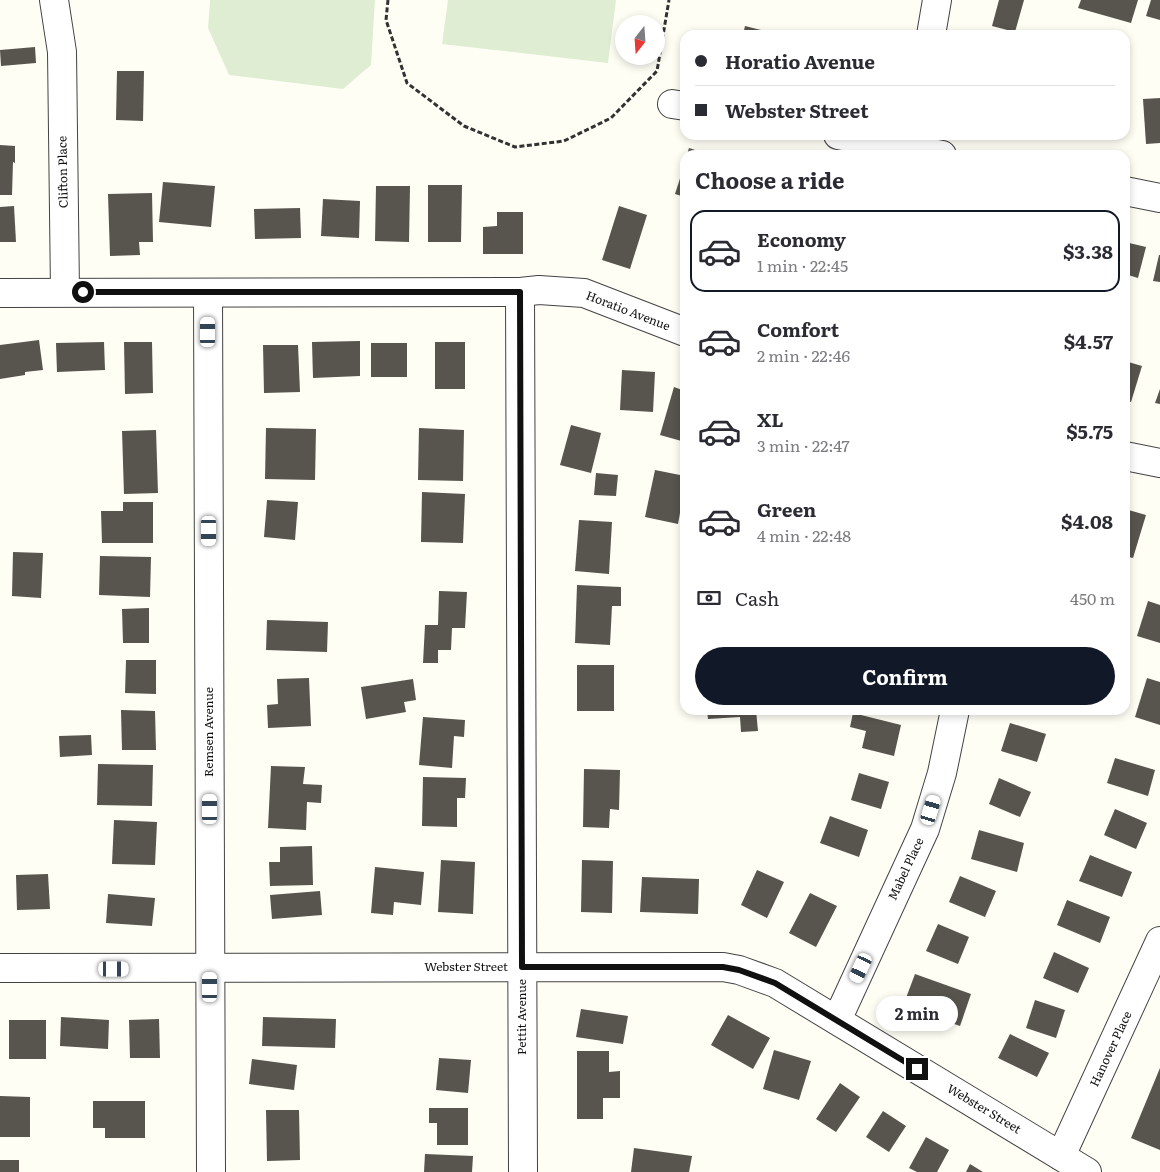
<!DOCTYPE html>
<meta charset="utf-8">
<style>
body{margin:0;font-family:Literata,serif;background:#f7f7f7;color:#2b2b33;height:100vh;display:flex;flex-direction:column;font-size:19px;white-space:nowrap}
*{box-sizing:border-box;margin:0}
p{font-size:16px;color:#7c7c81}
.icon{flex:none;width:28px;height:28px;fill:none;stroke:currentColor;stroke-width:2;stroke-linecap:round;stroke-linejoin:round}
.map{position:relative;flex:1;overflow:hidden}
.panel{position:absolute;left:680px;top:150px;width:450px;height:565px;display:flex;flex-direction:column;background:#fff;border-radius:15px;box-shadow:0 2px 8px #0003}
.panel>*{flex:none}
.top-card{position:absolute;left:680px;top:30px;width:450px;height:110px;border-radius:15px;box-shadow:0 2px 8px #0003;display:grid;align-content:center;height:110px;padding:0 15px;background:#fff}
.needle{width:32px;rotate:197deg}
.tools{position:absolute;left:615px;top:15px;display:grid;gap:10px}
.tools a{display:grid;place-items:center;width:50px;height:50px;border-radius:50%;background:#fff;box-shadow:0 2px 8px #0003;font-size:25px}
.end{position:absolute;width:22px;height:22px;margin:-11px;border:6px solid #101010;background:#fff;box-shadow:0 0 0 2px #fff}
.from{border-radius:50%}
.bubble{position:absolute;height:35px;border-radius:18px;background:#fff;box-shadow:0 2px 8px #0003;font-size:16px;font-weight:700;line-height:35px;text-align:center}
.car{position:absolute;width:15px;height:30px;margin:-15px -8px;border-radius:6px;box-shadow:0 0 4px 1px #0007;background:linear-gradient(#fff 24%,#345 0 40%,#fff 0 76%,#345 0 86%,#fff 0)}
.top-card b{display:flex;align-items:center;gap:18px;height:48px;font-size:19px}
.top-card b+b{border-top:1px solid #e1e1e2}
.top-card i{width:12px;height:12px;background:#2b2b33}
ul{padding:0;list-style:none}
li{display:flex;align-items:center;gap:15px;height:82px;margin:0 10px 8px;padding:0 5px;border:2px solid transparent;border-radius:15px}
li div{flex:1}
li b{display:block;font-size:19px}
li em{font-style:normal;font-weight:700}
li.on{border-color:#111827}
li>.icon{width:45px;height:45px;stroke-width:1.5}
h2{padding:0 15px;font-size:22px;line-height:60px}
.pay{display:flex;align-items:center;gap:12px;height:55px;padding:0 15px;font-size:19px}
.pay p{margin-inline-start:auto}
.primary-button{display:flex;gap:10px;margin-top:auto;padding:10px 15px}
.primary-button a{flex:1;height:58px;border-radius:30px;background:#111827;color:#fff;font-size:20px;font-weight:700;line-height:58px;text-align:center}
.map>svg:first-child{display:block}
.pitch{fill:#dfeed2}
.building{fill:#58544e}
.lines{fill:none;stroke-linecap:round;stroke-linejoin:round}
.minor-casing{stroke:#434343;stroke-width:30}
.path{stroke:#323232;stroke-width:3;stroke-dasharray:5 2.5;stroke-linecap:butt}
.minor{stroke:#fff;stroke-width:28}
.route{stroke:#101010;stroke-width:6}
.labels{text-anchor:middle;stroke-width:5;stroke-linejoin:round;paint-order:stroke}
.street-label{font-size:12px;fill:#101010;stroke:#fff}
</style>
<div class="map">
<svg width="1160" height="1172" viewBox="0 0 1160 1172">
<rect width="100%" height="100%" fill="#fefef5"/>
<g class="pitch">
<path d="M210,0H375L371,65L343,89L229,75L208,28Z"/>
<path d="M448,0H616L608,63L442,44Z"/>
</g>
<g class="building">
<path d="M999,0H1024L1015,32L992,26Z"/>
<path d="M1081,0H1138L1131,23L1078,8Z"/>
<path d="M1151,0H1160V20L1146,16Z"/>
<path d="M745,26L777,34V35H743Z"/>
<path d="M35,47L36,63L1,66L0,50Z"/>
<path d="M117,71H144L143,121L116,120Z"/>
<path d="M1160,98V143L1146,144L1143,99Z"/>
<path d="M0,145L15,146V163L13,162L12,195H0Z"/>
<path d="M689,148L711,155H687Z"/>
<path d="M685,163V197L675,194Z"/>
<path d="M163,182L215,186L211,227L159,222Z"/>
<path d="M428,185H462L461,242H428Z"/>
<path d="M376,186H410L409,242L375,241Z"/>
<path d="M152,193L153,242H139L140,255L110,256L108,194Z"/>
<path d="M323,199L360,201L359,238L321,236Z"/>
<path d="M14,206L16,242H0V207Z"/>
<path d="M619,206L647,215L630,269L602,260Z"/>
<path d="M300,208L301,238L255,239L254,209Z"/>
<path d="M497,212H523V254H483V227L497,226Z"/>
<path d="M1125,242L1146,247L1138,278L1125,274Z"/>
<path d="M1159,255H1160V282L1153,281Z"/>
<path d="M39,340L43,370L25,372V375L0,379V345Z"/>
<path d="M360,341V376L313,378L312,342Z"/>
<path d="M104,342L105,370L57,372L56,343Z"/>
<path d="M124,342H152L153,393L125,394Z"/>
<rect x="435" y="342" width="30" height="47"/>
<rect x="371" y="343" width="36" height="34"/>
<path d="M263,345H298L300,392L264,393Z"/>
<path d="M1125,361L1142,366L1131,402L1125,400Z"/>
<path d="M622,370L655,372L653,412L620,410Z"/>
<path d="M674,387L685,391V442L660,435Z"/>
<path d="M1160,389V404L1155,403Z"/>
<path d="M571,425L601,433L591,473L560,465Z"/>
<path d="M266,428L316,429L315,480L265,479Z"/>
<path d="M419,428L464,430L463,481L418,480Z"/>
<path d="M156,430L158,493L124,494L122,431Z"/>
<path d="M655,470L685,476V486L678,524L645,517Z"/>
<path d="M596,473L618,475L616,496L594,495Z"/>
<path d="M422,492L465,494L463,543L421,542Z"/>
<path d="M267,500L298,502L295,540L264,537Z"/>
<path d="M123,502H153V543H102L101,511H123Z"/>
<path d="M1125,509L1146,515L1133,558L1125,556Z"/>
<path d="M579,520L612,522L609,574L575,571Z"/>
<path d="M13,552L43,553L41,598L12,596Z"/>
<path d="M100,556L151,557L150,597L99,595Z"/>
<path d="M577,585L621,587V606H612L610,645L575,643Z"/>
<path d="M439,591L467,592L465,628H452L451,650H438V663H423L425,625H438Z"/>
<path d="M1148,601L1160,605V643L1137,636Z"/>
<path d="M149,608V643H123L122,609Z"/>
<path d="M267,620L328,622L327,652L266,650Z"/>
<path d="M126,660H156V694L125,693Z"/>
<rect x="577" y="665" width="37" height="46"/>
<path d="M309,678L311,726L268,728L267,705L278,704L277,679Z"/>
<path d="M1147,678L1160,682V725L1135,717Z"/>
<path d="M413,679L416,700L404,702L406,712L366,719L361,687Z"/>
<path d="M121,710L155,711L156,750H122Z"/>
<path d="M707,710H756L758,731L741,732L740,717L708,719Z"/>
<path d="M853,713L901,725L894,756L862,748L866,731L850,727Z"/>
<path d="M423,717L465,720L464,737L454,736L452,768L419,765Z"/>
<path d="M1010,723L1046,734L1037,762L1001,751Z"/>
<path d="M91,735L92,755L60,757L59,736Z"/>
<path d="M1115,758L1155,770L1148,796L1107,783Z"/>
<path d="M98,764L153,765L152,806L97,805Z"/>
<path d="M271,766L305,767L303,784L322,785L321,803L307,802L306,830L268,828Z"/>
<path d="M584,769L620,770L619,810L610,809L609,828L583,827Z"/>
<path d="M859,773L889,782L881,809L851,800Z"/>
<path d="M423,777L466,778L465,798H457V827L422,826Z"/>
<path d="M999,778L1031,792L1020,817L989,804Z"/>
<path d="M1115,809L1147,823L1136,849L1104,835Z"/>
<path d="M830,816L868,830L859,857L820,843Z"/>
<path d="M114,820L157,822L155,865L112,864Z"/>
<path d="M979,830L1024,843L1017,872L971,859Z"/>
<path d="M312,846L313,885L270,886L269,862H280V847Z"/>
<path d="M1090,855L1132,872L1122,897L1079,881Z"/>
<path d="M441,860L475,862L473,914L438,912Z"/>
<path d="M582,860L613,861L612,913L581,912Z"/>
<path d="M375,867L424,872L421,905L394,902L393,915L371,913Z"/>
<path d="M757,870L784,882L767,918L741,905Z"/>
<path d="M48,874L50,909L17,910L16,875Z"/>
<path d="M960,876L996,891L985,917L949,902Z"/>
<path d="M642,877L699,879L698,914L640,912Z"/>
<path d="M320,891L322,915L272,919L270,895Z"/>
<path d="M810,893L837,906L816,947L789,933Z"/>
<path d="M108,894L155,898L152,926L106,923Z"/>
<path d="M1067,900L1110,917L1100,943L1057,925Z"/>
<path d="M938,924L969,937L958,964L926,951Z"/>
<path d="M1054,952L1089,968L1078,993L1043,978Z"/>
<path d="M915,974L971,994L960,1026L903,1006Z"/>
<path d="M1035,1000L1065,1010L1056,1038L1026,1028Z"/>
<path d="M581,1009L628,1016L623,1044L576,1037Z"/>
<path d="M728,1015L770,1038L753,1069L711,1045Z"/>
<path d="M61,1017L109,1020L108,1049L60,1046Z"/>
<path d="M263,1017L336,1019L335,1048L262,1046Z"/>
<path d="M159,1019L160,1058H130L129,1020Z"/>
<rect x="9" y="1020" width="37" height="39"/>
<path d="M1010,1034L1049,1053L1037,1077L998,1058Z"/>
<path d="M774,1050L811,1061L799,1100L763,1089Z"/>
<path d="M577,1051H609V1072L620,1071V1098H603V1119H577Z"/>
<path d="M439,1058L471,1060L468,1093L436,1090Z"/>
<path d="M252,1059L297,1065L294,1090L249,1084Z"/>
<path d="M1160,1068V1150L1131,1138Z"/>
<path d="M840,1083L860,1097L836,1132L816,1119Z"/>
<path d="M0,1096L30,1097V1137H0Z"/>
<path d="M93,1101H145V1138H105V1128H93Z"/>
<path d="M429,1108H468V1145H437V1123H429Z"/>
<path d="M266,1110H299L300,1160L267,1161Z"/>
<path d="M883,1111L906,1126L889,1152L866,1137Z"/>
<path d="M926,1137L949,1150L937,1172H917L909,1168Z"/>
<path d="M634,1148L692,1156L689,1172H631Z"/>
<path d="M425,1154L473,1156L472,1172H424Z"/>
<rect x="0" y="1160" width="19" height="12"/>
<path d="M970,1164L983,1172H966Z"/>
</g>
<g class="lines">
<defs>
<g id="minor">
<path d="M54,0L62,52L65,292"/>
<path d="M931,35L937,0"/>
<path d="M672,104L685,106"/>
<path d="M838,135L942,155"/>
<path d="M1125,191L1160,198"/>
<path d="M520,292L523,1172"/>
<path d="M0,293L520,292L539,290L584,293L685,332"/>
<path d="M208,293L211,1172"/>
<path d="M1125,456L1160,463"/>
<path d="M0,968L723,967L739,970L775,983L1087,1172"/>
<path d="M837,1020L925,829L942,773L955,710"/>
<path d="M1061,1156L1160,941"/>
</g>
</defs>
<use href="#minor" class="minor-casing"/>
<path class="path" d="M388,0L386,20L407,83L464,126L515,147L564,141L611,118L657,71L669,0"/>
<use href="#minor" class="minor"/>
</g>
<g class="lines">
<path class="route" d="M83,292H520L522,967H723L739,970L775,983L917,1069"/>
</g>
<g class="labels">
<g class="street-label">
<text transform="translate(63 172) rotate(-91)" y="4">Clifton Place</text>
<text transform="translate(628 311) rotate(21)" y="4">Horatio Avenue</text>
<text transform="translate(209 732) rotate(-90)" y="4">Remsen Avenue</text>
<text transform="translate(906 869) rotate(-65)" y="4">Mabel Place</text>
<text x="466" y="971">Webster Street</text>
<text transform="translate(522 1017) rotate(-90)" y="4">Pettit Avenue</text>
<text transform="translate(1111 1049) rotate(-65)" y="4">Hanover Place</text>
<text transform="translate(984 1109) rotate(31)" y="4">Webster Street</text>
</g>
</g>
</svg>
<div class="tools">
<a><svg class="needle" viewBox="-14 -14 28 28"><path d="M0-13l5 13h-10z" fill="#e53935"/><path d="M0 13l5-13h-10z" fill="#7c7c81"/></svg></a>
</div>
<i class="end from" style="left:83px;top:292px"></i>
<i class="end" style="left:917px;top:1069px"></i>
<div class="bubble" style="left:876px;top:996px;width:82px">2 min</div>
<i class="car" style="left:208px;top:332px;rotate:0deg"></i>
<i class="car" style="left:209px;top:531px;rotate:180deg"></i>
<i class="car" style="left:210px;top:809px;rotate:0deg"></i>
<i class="car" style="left:931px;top:810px;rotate:17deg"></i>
<i class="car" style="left:861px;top:968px;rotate:205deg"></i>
<i class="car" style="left:114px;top:969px;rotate:90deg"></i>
<i class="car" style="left:210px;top:987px;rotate:0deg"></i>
<div class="top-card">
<b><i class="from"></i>Horatio Avenue</b>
<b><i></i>Webster Street</b>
</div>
<section class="panel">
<h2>Choose a ride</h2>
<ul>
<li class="on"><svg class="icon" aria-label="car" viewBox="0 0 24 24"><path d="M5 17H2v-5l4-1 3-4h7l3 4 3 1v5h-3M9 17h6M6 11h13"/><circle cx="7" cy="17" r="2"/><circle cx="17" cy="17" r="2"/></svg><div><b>Economy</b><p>1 min · 22:45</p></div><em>$3.38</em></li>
<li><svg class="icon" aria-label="car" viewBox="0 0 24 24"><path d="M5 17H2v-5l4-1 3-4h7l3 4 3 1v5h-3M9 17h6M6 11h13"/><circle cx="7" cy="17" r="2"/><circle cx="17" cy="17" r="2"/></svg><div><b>Comfort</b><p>2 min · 22:46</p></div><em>$4.57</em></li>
<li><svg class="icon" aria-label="car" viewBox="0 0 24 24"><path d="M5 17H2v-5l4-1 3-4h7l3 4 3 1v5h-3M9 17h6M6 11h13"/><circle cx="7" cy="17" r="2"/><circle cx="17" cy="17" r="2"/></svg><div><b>XL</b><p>3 min · 22:47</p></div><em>$5.75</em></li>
<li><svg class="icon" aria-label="car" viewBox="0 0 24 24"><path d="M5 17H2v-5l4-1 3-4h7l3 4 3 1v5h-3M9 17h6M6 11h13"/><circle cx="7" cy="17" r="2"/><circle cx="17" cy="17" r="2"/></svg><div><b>Green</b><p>4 min · 22:48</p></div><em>$4.08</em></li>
</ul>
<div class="pay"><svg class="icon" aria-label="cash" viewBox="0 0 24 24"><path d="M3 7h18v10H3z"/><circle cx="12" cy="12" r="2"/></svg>Cash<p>450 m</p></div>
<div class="primary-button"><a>Confirm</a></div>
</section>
</div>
